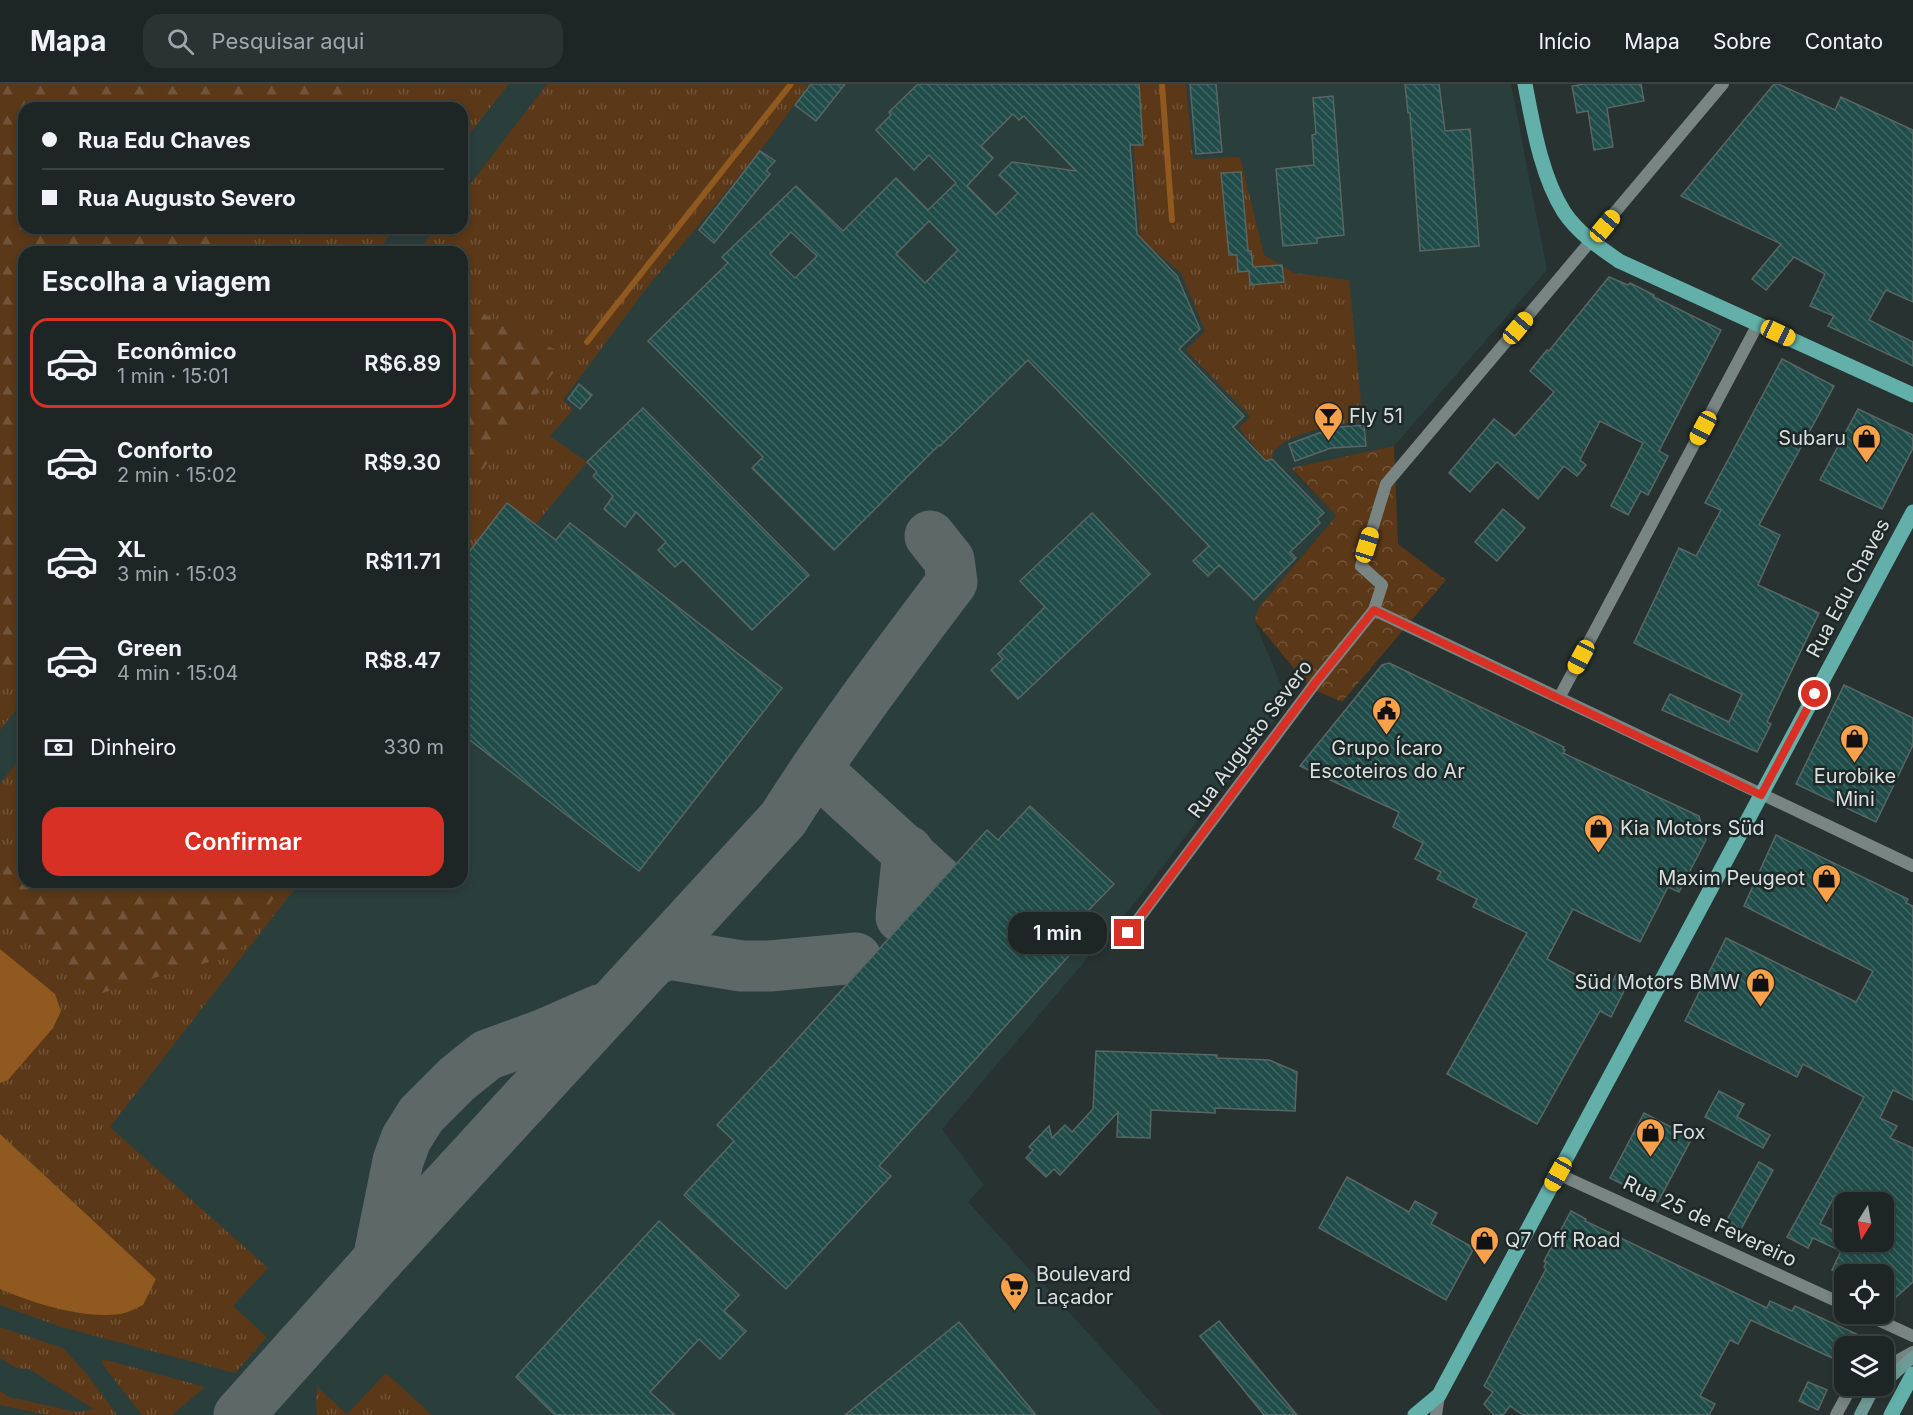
<!DOCTYPE html>
<html lang="pt">
<meta charset="utf-8">
<style>
body{margin:0;font-family:Inter,sans-serif;background:#2a3232;color:#f1f3f6;height:100vh;display:flex;flex-direction:column;font-size:22px;white-space:nowrap}
*{box-sizing:border-box;margin:0}
p{font-size:20px;color:#a0a5a7}
.icon{flex:none;width:33px;height:33px;fill:none;stroke:currentColor;stroke-width:2;stroke-linecap:round;stroke-linejoin:round}
.map{position:relative;flex:1;overflow:hidden}
.drawer{position:absolute;left:18px;top:162px;width:450px;height:642px;display:flex;flex-direction:column;background:#1d2625;border-radius:18px;box-shadow:0 3px 9px #0003,0 0 0 2px #3b4342}
.drawer>*{flex:none}
.top-card{position:absolute;left:18px;top:18px;width:450px;height:132px;border-radius:18px;box-shadow:0 3px 9px #0003,0 0 0 2px #3b4342;display:grid;align-content:center;height:132px;padding:0 24px;background:#1d2625}
.needle{width:39px;rotate:191deg}
.buttons{position:absolute;left:1834px;top:1108px;display:grid;gap:12px}
.buttons a{display:grid;place-items:center;width:60px;height:60px;border-radius:12px;background:#1d2625;box-shadow:0 3px 9px #0003,0 0 0 2px #3b4342;font-size:30px}
.end{position:absolute;width:27px;height:27px;margin:-14px;border:8px solid #d93025;background:#fff;box-shadow:0 0 0 3px #fff}
.from{border-radius:50%}
.bubble{position:absolute;height:42px;border-radius:18px;background:#1d2625;box-shadow:0 3px 9px #0003,0 0 0 2px #3b4342;font-size:20px;font-weight:600;line-height:42px;text-align:center}
.car{position:absolute;width:18px;height:36px;margin:-18px -9px;border-radius:8px;box-shadow:0 0 4px 2px #0007;background:linear-gradient(#f5c518 24%,#345 0 40%,#f5c518 0 76%,#345 0 86%,#f5c518 0)}
.top-card b{display:flex;align-items:center;gap:21px;height:57px;font-size:22px}
.top-card b+b{border-top:2px solid #3b4342}
.top-card i{width:15px;height:15px;background:#f1f3f6}
ul{padding:0;list-style:none}
li{display:flex;align-items:center;gap:18px;height:90px;margin:0 12px 9px;padding:0 12px;border:3px solid transparent;border-radius:18px}
li div{flex:1}
li b{display:block;font-size:22px}
li em{font-style:normal;font-weight:600}
li.on{border-color:#d93025}
li>.icon{width:54px;height:54px;stroke-width:1.5}
h2{padding:0 24px;font-size:27px;line-height:72px}
.pay{display:flex;align-items:center;gap:15px;height:66px;padding:0 24px;font-size:22px}
.pay p{margin-inline-start:auto}
.cta{display:flex;gap:12px;margin-top:auto;padding:12px 24px}
.cta a{flex:1;height:69px;border-radius:18px;background:#d93025;color:#fff;font-size:24px;font-weight:600;line-height:69px;text-align:center}
header{display:flex;align-items:center;gap:36px;box-sizing:border-box;height:84px;padding:0 30px;background:#1d2625;border-bottom:2px solid #3b4342}
header strong{font-size:28px}
nav{display:flex;gap:33px;margin-inline-start:auto;font-size:21px}
.search{width:420px;height:54px;background:#2a3232;display:flex;align-items:center;gap:15px;box-sizing:border-box;padding:0 21px;border-radius:18px;color:#a0a5a7;font-size:22px}
.map>svg:first-child{display:block}
.built{fill:#2a3e3c;fill-rule:evenodd}
.grass{fill:url(#grass-tufts)}
.forest{fill:url(#forest-firs)}
.park{fill:url(#park-crowns)}
.water{fill:#8f5920}
.lines{fill:none;stroke-linecap:round;stroke-linejoin:round}
.stream{stroke:#8f5920;stroke-width:6}
.taxiway{stroke:#5e6866;stroke-width:51}
.building{fill:url(#building-back-hatch);stroke:#596664;stroke-width:1.5;fill-rule:evenodd}
.minor{stroke:#788583;stroke-width:12}
.tertiary{stroke:#788583;stroke-width:12}
.secondary{stroke:#6d9a96;stroke-width:12}
.primary{stroke:#62b0a9;stroke-width:15}
.route{stroke:#d93025;stroke-width:8}
.labels{text-anchor:middle;stroke-width:5;stroke-linejoin:round;paint-order:stroke}
.poi-label{font-size:20px;fill:#d8dfde;stroke:#1d2827;text-anchor:start}
.street-label{font-size:20px;fill:#d8dfde;stroke:#1d2827}
</style>
<header>
<strong>Mapa</strong>
<div class="search"><svg class="icon" aria-label="search" viewBox="0 0 24 24"><circle cx="10" cy="10" r="6"/><path d="M15 15l6 6"/></svg>Pesquisar aqui</div>
<nav><a>Início</a><a>Mapa</a><a>Sobre</a><a>Contato</a></nav>
</header>
<div class="map">
<svg width="1913" height="1331" viewBox="0 0 1913 1331">
<defs>
<pattern id="grass-tufts" width="24" height="20" patternUnits="userSpaceOnUse" patternTransform="scale(1.5)"><rect width="24" height="20" fill="#5a3818"/><path d="M3 7l-1-3M5 7V3M7 7l1-3M15 17l-1-3M17 17v-4M19 17l1-3" fill="none" stroke="#715439"/></pattern>
<pattern id="forest-firs" width="22" height="20" patternUnits="userSpaceOnUse" patternTransform="scale(1.5)"><rect width="22" height="20" fill="#5a3818"/><path d="M5 1l3.5 6h-7zM16 11l3.5 6h-7z" fill="#715439"/></pattern>
<pattern id="park-crowns" width="20" height="18" patternUnits="userSpaceOnUse" patternTransform="scale(1.5)"><rect width="20" height="18" fill="#5a3818"/><path d="M2 6a3 3 0 1 1 6 0M12 15a3 3 0 1 1 6 0" fill="none" stroke="#715439"/></pattern>
<pattern id="building-back-hatch" width="6" height="6" patternUnits="userSpaceOnUse" patternTransform="scale(1.5)"><rect width="6" height="6" fill="#204d49"/><path d="M-1 5l2 2M0 0l6 6M5-1l2 2" fill="none" stroke="#406663"/></pattern>
</defs>
<rect width="100%" height="100%" fill="#273231"/>
<path class="built" d="M0,0H1511L1547,186L1394,362L1291,385L1336,432L1259,523L1254,536L1288,618L1137,816L942,1045L984,1101L968,1118L1163,1331H0ZM24,24H462V144H24ZM24,168H462V798H24Z"/>
<g class="grass">
<path d="M0,0H509L462,59V24H24V144H395L377,168H24V616L0,646Z"/>
<path d="M547,0H809L768,57L645,206L563,316L573,326L550,352L587,378L536,440L507,419L462,477V168H418L436,144H462V111Z"/>
<path d="M1129,0H1186L1193,75L1240,73L1264,171L1294,189L1349,196L1363,336C1342,340 1281,349 1273,370C1271,373 1273,380 1272,384L1239,344L1250,332L1186,266L1205,247L1181,189L1140,154Z"/>
<path d="M24,669V798H300L110,1043L268,1184L233,1222L267,1253L235,1289L61,1243L0,1221V700Z"/>
<path d="M0,1243L63,1264L86,1289L117,1331H47L0,1321V1307L9,1313L77,1328L94,1325L29,1285L16,1284L0,1274Z"/>
<path d="M106,1276L205,1303L172,1331H142L103,1281L102,1277Z"/>
<path d="M386,1289L432,1331H317L316,1322L317,1303L347,1330Z"/>
</g>
<g class="forest">
<path d="M0,0H352L336,24H24V144H244L224,168H24V570L0,605Z"/>
<path d="M462,219L566,271L462,414Z"/>
<path d="M24,745V798H284L237,870L99,910L0,834V793Z"/>
</g>
<path class="park" d="M1394,362L1398,460L1446,496L1342,618L1310,604L1254,536L1259,523L1336,432L1291,384Z"/>
<g class="water">
<path d="M0,865L55,910L61,927L53,944L8,996L0,999Z"/>
<path d="M0,1050L156,1195L143,1221C136,1224 129,1228 121,1230C83,1235 35,1220 0,1205Z"/>
</g>
<g class="lines">
<g class="stream">
<path d="M1162,0L1172,136"/>
<path d="M587,258L791,0"/>
</g>
<g class="taxiway">
<path d="M816,685L945,803"/>
<path d="M901,833L908,767"/>
<path d="M652,877L669,870L741,882H770L856,874"/>
<path d="M378,1176L398,1077L406,1055L421,1031L457,995L487,971L542,951L599,926"/>
<path d="M239,1331L378,1176L783,735C835,653 893,576 952,498L949,476L930,452"/>
</g>
</g>
<g class="building">
<path d="M811,0H845L816,37L795,21Z"/>
<path d="M918,0H1139L1143,61H1130L1137,150L1177,192L1200,245L1179,265L1244,332L1233,343L1266,377L1272,375L1324,429L1317,435L1320,439L1290,468L1296,474L1254,516L1219,481L1208,492L1193,477L1209,462L1028,276L940,362L939,361L834,466L752,384L763,373L648,257L728,179L722,173L796,102L843,147L896,94L928,126L956,99L929,71L914,86L876,46L891,31L889,28ZM1013,30L1019,36L1024,32L1076,87L1012,78L999,91L1018,109L996,131L967,102L993,74L981,62ZM929,137L958,166L925,199L896,170ZM791,148L817,172L795,194L770,170Z"/>
<path d="M1190,0H1216L1222,68L1196,70Z"/>
<path d="M1405,0H1439L1445,47L1470,45L1479,162L1420,167L1410,29H1408Z"/>
<path d="M1584,0H1641L1644,17L1607,24L1613,63L1594,66L1588,27L1577,29L1572,2Z"/>
<path d="M1774,0H1778L1835,26L1841,13L1913,46V218L1886,206L1869,236L1913,258V282L1828,242L1834,232L1810,222L1825,190L1794,173L1766,206L1752,195L1781,160L1681,112Z"/>
<path d="M1333,12L1344,151L1317,154V159L1283,162L1276,85L1314,81L1312,51L1316,50L1313,14Z"/>
<path d="M760,67L775,77L766,87L770,90L714,159L699,146Z"/>
<path d="M1241,88L1248,167H1251L1253,183L1282,181L1284,198L1250,201L1249,187L1238,188L1237,171H1229L1221,89Z"/>
<path d="M1609,193L1628,201L1630,199L1654,211V213L1721,246L1659,367L1668,372L1648,411L1641,407L1628,431L1611,422L1643,359L1600,337L1580,376L1586,381L1577,392L1564,382L1538,415L1497,378L1470,408L1449,389L1494,335L1515,352L1554,308L1530,287L1547,266L1549,267Z"/>
<path d="M1782,275L1834,302L1759,441L1780,451L1758,501L1819,529L1767,638L1771,640L1757,668L1662,626L1670,610L1729,638L1742,610L1634,559L1679,464L1696,472L1721,426L1705,419Z"/>
<path d="M579,300L592,311L580,325L568,315Z"/>
<path d="M643,324L809,491L752,546L683,476L675,483L658,466L666,458L636,428L625,443L604,425L613,412L593,392L597,388L587,378Z"/>
<path d="M1858,325L1913,351V364L1882,425L1820,396Z"/>
<path d="M1364,341L1366,362L1331,364L1295,377L1289,360L1322,348L1328,344Z"/>
<path d="M507,419L556,456L570,439L782,604L639,787L462,650V477Z"/>
<path d="M1503,425L1525,444L1497,477L1475,458Z"/>
<path d="M1092,429L1150,490L1018,615L991,586L1003,575L998,570L1045,523L1020,497Z"/>
<path d="M1389,579L1564,663L1563,665L1565,666L1563,669L1699,732L1706,756L1679,808L1668,803L1640,858L1573,825L1547,875L1607,908L1617,889L1630,895L1611,933L1600,927L1537,1040L1447,990L1527,849L1473,823L1477,815L1437,795L1441,788L1415,775L1423,759L1393,743L1399,728L1300,682L1382,581Z"/>
<path d="M1844,601L1913,634V661L1876,738L1796,700Z"/>
<path d="M1030,722L1114,800L1082,833L1094,844L879,1082L891,1092L786,1205L684,1111L734,1057L717,1041L771,983H772L987,746L998,756Z"/>
<path d="M1776,751L1908,815L1906,819L1913,822V1016L1893,1006L1880,1034L1897,1042L1890,1054L1913,1064V1198L1895,1214L1884,1209V1191H1844L1832,1186L1841,1167L1813,1154L1808,1164L1787,1153L1864,1013L1803,980L1797,993L1685,937L1726,854L1856,918L1873,887L1744,822ZM1835,1111L1853,1119H1884V1158H1846L1845,1160V1152L1820,1140Z"/>
<path d="M1096,967L1217,971V974L1269,976L1297,988L1295,1027L1215,1024V1029L1151,1026L1150,1054L1117,1053L1118,1028L1060,1091L1054,1085L1046,1093L1026,1074L1033,1066L1029,1063L1049,1042L1052,1054L1065,1041L1072,1048L1093,1025Z"/>
<path d="M1719,1007L1744,1020L1737,1033L1770,1051L1763,1064L1705,1033Z"/>
<path d="M1644,1029L1692,1054L1658,1118L1610,1094Z"/>
<path d="M1759,1078L1773,1086L1741,1145L1726,1138Z"/>
<path d="M1347,1093L1409,1128L1415,1117L1437,1129L1431,1140L1474,1164L1446,1216L1319,1144Z"/>
<path d="M1571,1127L1586,1135L1585,1137L1767,1224L1770,1217L1792,1227L1795,1222L1861,1252L1855,1263H1845V1280L1751,1236L1738,1260L1730,1256L1700,1312L1715,1320L1709,1331H1523L1510,1322L1503,1331H1494L1484,1320L1493,1308L1484,1302L1546,1185L1544,1183L1546,1179L1544,1177Z"/>
<path d="M659,1137L739,1211L724,1227L746,1247L720,1275L699,1255L650,1308L675,1331H555L516,1293Z"/>
<path d="M1219,1237L1297,1331H1264L1200,1252Z"/>
<path d="M959,1238L1036,1331H845Z"/>
<path d="M1808,1298L1827,1306L1818,1326L1799,1317Z"/>
</g>
<g class="lines">
<g class="minor">
<path d="M1374,526L1913,782"/>
<path d="M1559,614L1758,240"/>
<path d="M1128,849L1316,598L1374,526L1382,501L1361,482L1386,400L1723,0"/>
<path d="M1884,1284L1913,1268"/>
<path d="M1436,1331L1439,1311"/>
<path d="M1836,1331L1852,1302"/>
</g>
<g class="tertiary">
<path d="M1558,1090L1845,1221"/>
<path d="M1865,1230L1913,1252"/>
</g>
<g class="secondary">
<path d="M1884,1299L1913,1273"/>
<path d="M1860,1331L1871,1310L1880,1302"/>
</g>
<g class="primary">
<path d="M1525,0C1533,41 1541,92 1564,128C1578,149 1599,163 1619,177L1913,311"/>
<path d="M1415,1331L1439,1311L1913,428"/>
<path d="M1891,1331L1913,1290"/>
</g>
</g>
<g class="lines">
<path class="route" d="M1128,849L1316,598L1374,526L1761,711L1815,610"/>
</g>
<defs>
<symbol id="bar-pin" viewBox="-11 -11 22 30"><path d="M0 17L-7.5 6A9.5 9.5 0 1 1 7.5 6Z" fill="#f8a14a" stroke="#1d2827"/><path d="M-6-5H6L.8 .8V4.5H3.5V6h-7V4.5H-.8V.8Z" fill="#111"/></symbol>
<symbol id="shop-pin" viewBox="-11 -11 22 30"><path d="M0 17L-7.5 6A9.5 9.5 0 1 1 7.5 6Z" fill="#f8a14a" stroke="#1d2827"/><path d="M-5-2.5h2.3a2.7 3.5 0 0 1 5.4 0H5L5.5 6h-11ZM-1.5-2.5h3a1.5 2.3 0 0 0-3 0Z" fill="#111"/></symbol>
<symbol id="civic-pin" viewBox="-11 -11 22 30"><path d="M0 17L-7.5 6A9.5 9.5 0 1 1 7.5 6Z" fill="#f8a14a" stroke="#1d2827"/><path d="M-.6-6.5H3V-4.5H.6V-3L4-1V1h2V6H-6V1h2V-1L-.6-3ZM-1.2 2.5V6h2.4V2.5Z" fill="#111"/></symbol>
<symbol id="supermarket-pin" viewBox="-11 -11 22 30"><path d="M0 17L-7.5 6A9.5 9.5 0 1 1 7.5 6Z" fill="#f8a14a" stroke="#1d2827"/><path d="M-6-5.5h2.5l.6 2H6L4.5 2H-2.5L-4.4-4H-6ZM-1.5 3.2a1.3 1.3 0 1 0 .1 0ZM3 3.2a1.3 1.3 0 1 0 .1 0Z" fill="#111"/></symbol>
</defs>
<g fill-rule="evenodd">
<use href="#bar-pin" x="1312" y="316" width="33" height="45"/>
<use href="#shop-pin" x="1850" y="338" width="33" height="45"/>
<use href="#civic-pin" x="1370" y="610" width="33" height="45"/>
<use href="#shop-pin" x="1838" y="638" width="33" height="45"/>
<use href="#shop-pin" x="1582" y="728" width="33" height="45"/>
<use href="#shop-pin" x="1810" y="778" width="33" height="45"/>
<use href="#shop-pin" x="1744" y="882" width="33" height="45"/>
<use href="#shop-pin" x="1634" y="1032" width="33" height="45"/>
<use href="#shop-pin" x="1468" y="1140" width="33" height="45"/>
<use href="#supermarket-pin" x="998" y="1186" width="33" height="45"/>
</g>
<g class="labels">
<g class="poi-label">
<text x="1349" y="339">Fly 51</text>
<text x="1846" y="361" text-anchor="end">Subaru</text>
<text x="1387" y="671" text-anchor="middle">Grupo Ícaro<tspan x="1387" dy="23">Escoteiros do Ar</tspan></text>
<text x="1855" y="699" text-anchor="middle">Eurobike<tspan x="1855" dy="23">Mini</tspan></text>
<text x="1620" y="751">Kia Motors Süd</text>
<text x="1805" y="801" text-anchor="end">Maxim Peugeot</text>
<text x="1740" y="905" text-anchor="end">Süd Motors BMW</text>
<text x="1672" y="1055">Fox</text>
<text x="1505" y="1163">Q7 Off Road</text>
<text x="1036" y="1197">Boulevard<tspan x="1036" dy="23">Laçador</tspan></text>
</g>
<g class="street-label">
<text transform="translate(1848 504) rotate(-62)" y="7">Rua Edu Chaves</text>
<text transform="translate(1250 655) rotate(-53)" y="7">Rua Augusto Severo</text>
<text transform="translate(1710 1137) rotate(25)" y="7">Rua 25 de Fevereiro</text>
</g>
</g>
</svg>
<div class="buttons">
<a><svg class="needle" viewBox="-14 -14 28 28"><path d="M0-13l5 13h-10z" fill="#e53935"/><path d="M0 13l5-13h-10z" fill="#a0a5a7"/></svg></a>
<a><svg class="icon" aria-label="locate" viewBox="0 0 24 24"><circle cx="12" cy="12" r="6"/><path d="M12 2v4M12 18v4M2 12h4M18 12h4"/></svg></a>
<a><svg class="icon" aria-label="layers" viewBox="0 0 24 24"><path d="M12 4l9 5-9 5-9-5zM3 14l9 5 9-5"/></svg></a>
</div>
<i class="end from" style="left:1815px;top:610px"></i>
<i class="end" style="left:1128px;top:849px"></i>
<div class="bubble" style="left:1008px;top:828px;width:99px">1 min</div>
<i class="car" style="left:1605px;top:142px;rotate:40deg"></i>
<i class="car" style="left:1518px;top:244px;rotate:40deg"></i>
<i class="car" style="left:1778px;top:249px;rotate:115deg"></i>
<i class="car" style="left:1703px;top:344px;rotate:208deg"></i>
<i class="car" style="left:1367px;top:461px;rotate:17deg"></i>
<i class="car" style="left:1581px;top:573px;rotate:208deg"></i>
<i class="car" style="left:1558px;top:1090px;rotate:209deg"></i>
<div class="top-card">
<b><i class="from"></i>Rua Edu Chaves</b>
<b><i></i>Rua Augusto Severo</b>
</div>
<section class="drawer">
<h2>Escolha a viagem</h2>
<ul>
<li class="on"><svg class="icon" aria-label="car" viewBox="0 0 24 24"><path d="M5 17H2v-5l4-1 3-4h7l3 4 3 1v5h-3M9 17h6M6 11h13"/><circle cx="7" cy="17" r="2"/><circle cx="17" cy="17" r="2"/></svg><div><b>Econômico</b><p>1 min · 15:01</p></div><em>R$6.89</em></li>
<li><svg class="icon" aria-label="car" viewBox="0 0 24 24"><path d="M5 17H2v-5l4-1 3-4h7l3 4 3 1v5h-3M9 17h6M6 11h13"/><circle cx="7" cy="17" r="2"/><circle cx="17" cy="17" r="2"/></svg><div><b>Conforto</b><p>2 min · 15:02</p></div><em>R$9.30</em></li>
<li><svg class="icon" aria-label="car" viewBox="0 0 24 24"><path d="M5 17H2v-5l4-1 3-4h7l3 4 3 1v5h-3M9 17h6M6 11h13"/><circle cx="7" cy="17" r="2"/><circle cx="17" cy="17" r="2"/></svg><div><b>XL</b><p>3 min · 15:03</p></div><em>R$11.71</em></li>
<li><svg class="icon" aria-label="car" viewBox="0 0 24 24"><path d="M5 17H2v-5l4-1 3-4h7l3 4 3 1v5h-3M9 17h6M6 11h13"/><circle cx="7" cy="17" r="2"/><circle cx="17" cy="17" r="2"/></svg><div><b>Green</b><p>4 min · 15:04</p></div><em>R$8.47</em></li>
</ul>
<div class="pay"><svg class="icon" aria-label="cash" viewBox="0 0 24 24"><path d="M3 7h18v10H3z"/><circle cx="12" cy="12" r="2"/></svg>Dinheiro<p>330 m</p></div>
<div class="cta"><a>Confirmar</a></div>
</section>
</div>
